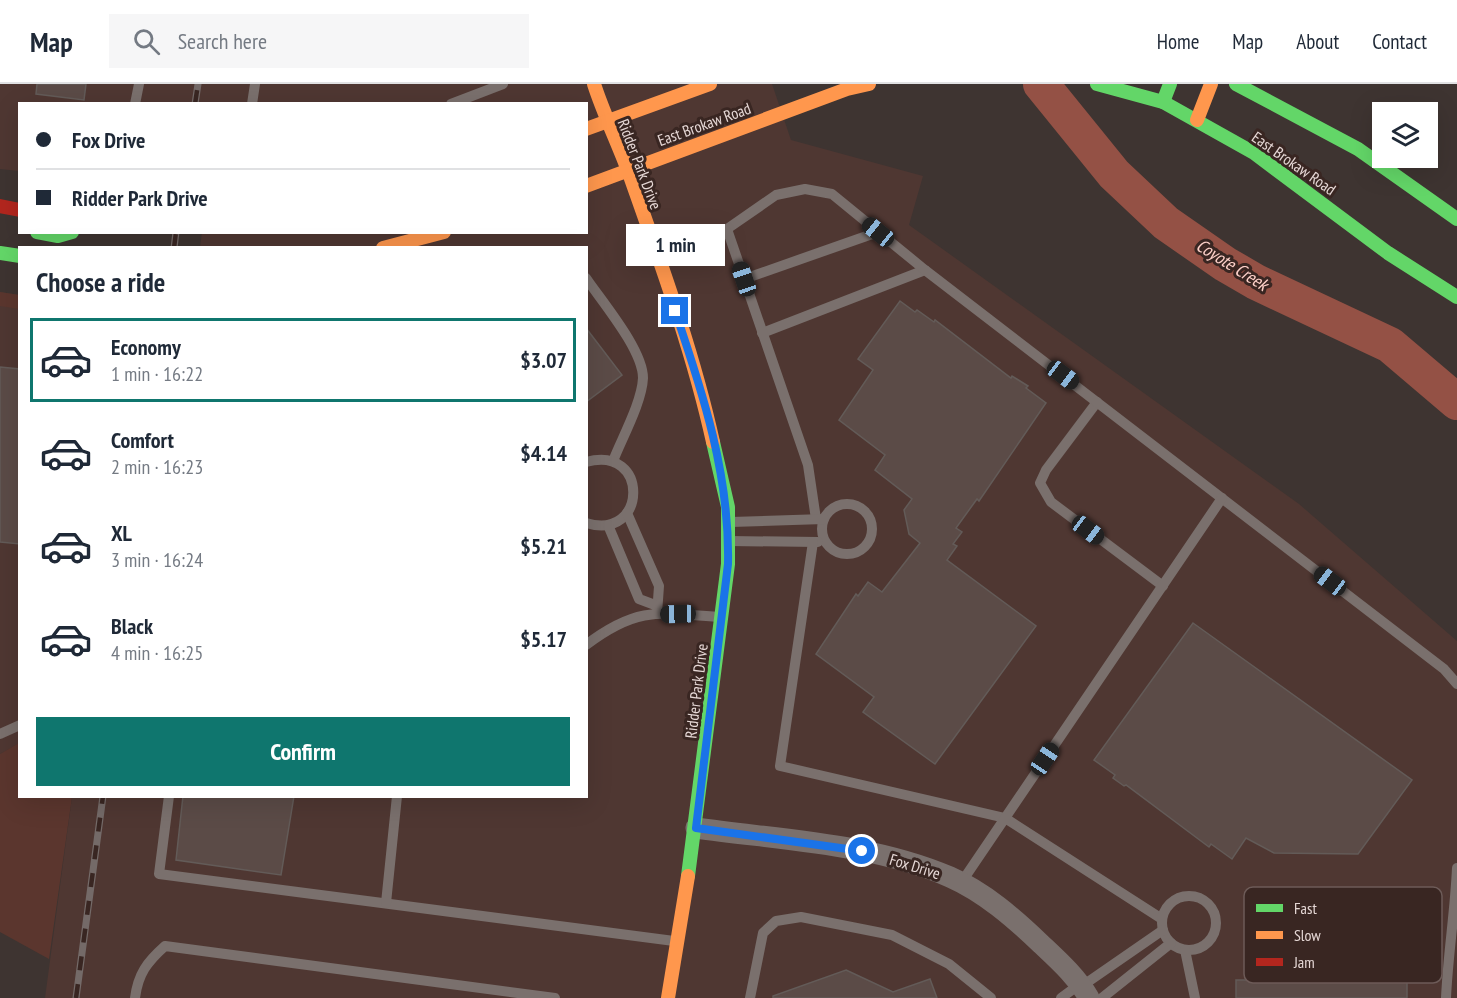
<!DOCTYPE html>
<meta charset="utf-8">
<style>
body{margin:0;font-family:"PT Sans Narrow",sans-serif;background:#f6f6f7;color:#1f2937;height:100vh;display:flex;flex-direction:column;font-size:22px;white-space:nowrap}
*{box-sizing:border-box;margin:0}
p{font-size:20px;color:#747a83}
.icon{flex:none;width:33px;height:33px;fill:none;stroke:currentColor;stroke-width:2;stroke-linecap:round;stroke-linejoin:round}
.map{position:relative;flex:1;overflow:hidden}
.drawer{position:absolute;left:18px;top:162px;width:570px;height:552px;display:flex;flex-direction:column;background:#fff;border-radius:0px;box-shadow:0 6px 24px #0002}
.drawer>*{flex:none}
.top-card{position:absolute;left:18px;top:18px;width:570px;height:132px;border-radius:0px;box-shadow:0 6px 24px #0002;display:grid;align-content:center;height:132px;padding:0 18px;background:#fff}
.buttons{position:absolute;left:1372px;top:18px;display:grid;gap:12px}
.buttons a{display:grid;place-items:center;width:66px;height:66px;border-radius:0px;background:#fff;box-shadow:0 6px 24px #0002;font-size:30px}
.end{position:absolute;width:27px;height:27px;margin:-14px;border:8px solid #1a73e8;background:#fff;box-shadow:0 0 0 3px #fff}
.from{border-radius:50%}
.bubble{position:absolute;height:42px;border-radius:0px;background:#fff;box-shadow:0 6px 24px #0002;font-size:20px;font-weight:700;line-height:42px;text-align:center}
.car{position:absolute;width:18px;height:36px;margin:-18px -9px;border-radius:8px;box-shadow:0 0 4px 2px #0007;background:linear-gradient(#222 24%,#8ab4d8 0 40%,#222 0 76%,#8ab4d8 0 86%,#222 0)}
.top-card b{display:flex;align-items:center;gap:21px;height:57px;font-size:22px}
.top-card b+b{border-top:2px solid #e0e1e3}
.top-card i{width:15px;height:15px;background:#1f2937}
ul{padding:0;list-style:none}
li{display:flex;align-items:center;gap:18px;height:84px;margin:0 12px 9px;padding:0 6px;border:3px solid transparent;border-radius:0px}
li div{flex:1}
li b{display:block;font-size:22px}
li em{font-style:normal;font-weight:700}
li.on{border-color:#0f766e}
li>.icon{width:54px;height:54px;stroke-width:1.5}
h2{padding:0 18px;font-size:27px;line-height:72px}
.button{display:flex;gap:12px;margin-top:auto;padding:12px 18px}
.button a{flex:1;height:69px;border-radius:0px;background:#0f766e;color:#fff;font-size:24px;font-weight:700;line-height:69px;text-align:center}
header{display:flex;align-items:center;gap:36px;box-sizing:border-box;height:84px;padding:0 30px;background:#fff;border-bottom:2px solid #e0e1e3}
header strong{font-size:28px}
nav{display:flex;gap:33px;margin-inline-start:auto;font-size:21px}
.search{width:420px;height:54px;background:#f6f6f7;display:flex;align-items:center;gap:15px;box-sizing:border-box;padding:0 21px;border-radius:0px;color:#747a83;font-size:22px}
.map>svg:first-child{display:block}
.built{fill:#4f3732}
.green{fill:#5b362e}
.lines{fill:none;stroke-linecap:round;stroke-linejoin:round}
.river{stroke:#945145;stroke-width:36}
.building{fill:#5b4b47;stroke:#635b58;stroke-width:1.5}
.lane{stroke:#7a706d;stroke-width:10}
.street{stroke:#7a706d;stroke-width:21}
.fast{stroke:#63d668;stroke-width:14}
.slow{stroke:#ff974d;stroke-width:14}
.jam{stroke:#b3261e;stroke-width:14}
.rail-casing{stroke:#746a68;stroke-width:7}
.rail{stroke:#392622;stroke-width:4.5;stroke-dasharray:14;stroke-linecap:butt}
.route{stroke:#1a73e8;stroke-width:8}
.labels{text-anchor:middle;stroke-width:6;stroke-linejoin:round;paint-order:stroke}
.street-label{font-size:16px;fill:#e6d8d6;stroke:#392622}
.water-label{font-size:18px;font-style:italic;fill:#fed1c9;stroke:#392622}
.key{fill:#392622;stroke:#6d5b58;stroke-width:1.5}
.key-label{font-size:16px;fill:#e6d8d6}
</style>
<header>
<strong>Map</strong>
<div class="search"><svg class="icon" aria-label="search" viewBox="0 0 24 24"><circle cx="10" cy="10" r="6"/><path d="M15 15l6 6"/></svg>Search here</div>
<nav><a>Home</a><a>Map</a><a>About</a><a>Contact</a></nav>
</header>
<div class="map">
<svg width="1457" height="914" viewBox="0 0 1457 914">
<rect width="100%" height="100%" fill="#3e3431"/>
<g class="built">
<path d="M0,0H772L791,56L923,92L909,141L1299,420L1457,557V914H45L72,713L586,712V164L200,163L202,148H586V20H20L19,87L0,85Z"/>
<path d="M0,208L20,211V659L0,670Z"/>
</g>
<g class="green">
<path d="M0,208L19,211V225L0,222Z"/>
<path d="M19,659L20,712L72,713L49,875L0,848V670Z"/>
</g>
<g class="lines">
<path class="river" d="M1041,0L1114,90L1166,139L1225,180L1256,198L1390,261L1457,318"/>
</g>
<g class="building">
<path d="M37,0H86L84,16L36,10Z"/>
<path d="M900,217L915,228L917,226L934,238L935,236L1011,294L1012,292L1028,302L1026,304L1046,319L979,417L977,415L956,444L962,448L953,460L957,462L947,476L1036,542L935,680L863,628L874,613L816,570L856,510L858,512L868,498L882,508L920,459L909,450L904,426L912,415L875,386L885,371L839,336L873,286L858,275Z"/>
<path d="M586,244L622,291L586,318Z"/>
<path d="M0,283L20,285V460L0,458Z"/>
<path d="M1193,539L1412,696L1358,770L1274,769L1246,754L1232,775L1211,760L1209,763L1126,701L1124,702L1113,694L1115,691L1094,676Z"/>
<path d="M183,712H294L281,791L176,776Z"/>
<path d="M1275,804L1407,807V914H1236V896H1255L1256,806L1275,807Z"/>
<path d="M846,886L893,908L930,895L937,914H773V912Z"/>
</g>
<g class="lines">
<g class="lane">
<path d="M135,20L139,0"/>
<path d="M252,20L255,0"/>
<path d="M451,20L503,0"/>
<path d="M586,194C603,219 643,266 643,294C642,318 622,354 613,377"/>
<path d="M744,195L878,148"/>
<path d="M762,249L925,186"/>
<path d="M1097,318L1046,386L1040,399L1051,418L1163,502"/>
<path d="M586,378C650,360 648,458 586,439"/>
<circle cx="847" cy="445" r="25"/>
<path d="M627,429L659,502L657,530"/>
<path d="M816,435L808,381L727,145L776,111L805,105L832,110L925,186L1444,585L1457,600"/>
<path d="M731,438L824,435"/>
<path d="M608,441L639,515L655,521"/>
<path d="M729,457L818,458"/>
<path d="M813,458L780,682L1005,734L1162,835"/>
<path d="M586,561C636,523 658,528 718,533"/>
<path d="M0,650L20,641"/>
<path d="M169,712L159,790L674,857"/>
<path d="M961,799L1222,414"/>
<circle cx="1189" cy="839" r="27"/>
<path d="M386,819L397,712"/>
<path d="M1185,866L1195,914"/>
<path d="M1082,902L1163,846"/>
<path d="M135,914C138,890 147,878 165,862L555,914"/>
<path d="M750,914L763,849L776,837L801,833L892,851L949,880L991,914"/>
<path d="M1061,914L1080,900"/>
<path d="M1102,914L1171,859"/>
<path d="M1446,914C1448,870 1455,828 1457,784"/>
</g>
<path class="street" d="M696,744C780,756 871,759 950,793C984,808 1014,834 1041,860C1058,876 1077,893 1089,914"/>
<g class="fast">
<path d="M1097,0L1163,18L1254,69L1388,169L1457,213"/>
<path d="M1236,0L1358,65L1457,135"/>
<path d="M1163,18L1170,0"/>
<path d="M37,148L58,152L72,148"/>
<path d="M0,169L20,172"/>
<path d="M688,792L728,480V423L713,358"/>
</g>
<g class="slow">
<path d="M594,0C604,31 618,59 629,89C660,177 693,267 713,358"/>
<path d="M1197,36L1211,0"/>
<path d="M586,45L710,0"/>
<path d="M586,102L847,5L869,0"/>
<path d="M383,164L444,148"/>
<path d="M668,914L688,792"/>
</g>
<path class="jam" d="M0,122L20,126"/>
<defs>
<g id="rail">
<path d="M195,20L198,0"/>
<path d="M174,164L176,148"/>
<path d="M76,914L103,712"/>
</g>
</defs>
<use href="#rail" class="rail-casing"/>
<use href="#rail" class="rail"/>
</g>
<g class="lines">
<path class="route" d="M675,227C703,309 730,392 728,480L696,744L862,767"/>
</g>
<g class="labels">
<g class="street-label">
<text transform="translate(704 40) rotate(-20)" y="6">East Brokaw Road</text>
<text transform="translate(1294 79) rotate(35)" y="6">East Brokaw Road</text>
<text transform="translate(640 80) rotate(69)" y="6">Ridder Park Drive</text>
<text transform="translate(696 607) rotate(-83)" y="6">Ridder Park Drive</text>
<text transform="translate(915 782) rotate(17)" y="6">Fox Drive</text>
</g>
<g class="water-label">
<text transform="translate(1232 181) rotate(32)" y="6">Coyote Creek</text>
</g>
</g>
<rect x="1244" y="803" width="198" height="96" rx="9" class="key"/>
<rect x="1256" y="820" width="27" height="8" fill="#63d668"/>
<rect x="1256" y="847" width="27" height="8" fill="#ff974d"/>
<rect x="1256" y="874" width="27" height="8" fill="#b3261e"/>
<g class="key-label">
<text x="1294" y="830">Fast</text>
<text x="1294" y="857">Slow</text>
<text x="1294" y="884">Jam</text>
</g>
</svg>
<div class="buttons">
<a><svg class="icon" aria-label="layers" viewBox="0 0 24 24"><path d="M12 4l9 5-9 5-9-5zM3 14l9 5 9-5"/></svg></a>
</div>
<i class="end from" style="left:862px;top:767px"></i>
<i class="end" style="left:675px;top:227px"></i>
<div class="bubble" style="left:626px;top:140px;width:99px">1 min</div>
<i class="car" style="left:878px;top:148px;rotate:309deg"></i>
<i class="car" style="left:744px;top:195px;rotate:341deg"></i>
<i class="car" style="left:1063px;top:291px;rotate:127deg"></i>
<i class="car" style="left:1088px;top:446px;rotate:127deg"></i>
<i class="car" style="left:1330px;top:497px;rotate:307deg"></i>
<i class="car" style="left:678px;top:530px;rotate:269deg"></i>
<i class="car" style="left:1045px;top:675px;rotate:34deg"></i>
<div class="top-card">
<b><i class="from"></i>Fox Drive</b>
<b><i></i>Ridder Park Drive</b>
</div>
<section class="drawer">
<h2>Choose a ride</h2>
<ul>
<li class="on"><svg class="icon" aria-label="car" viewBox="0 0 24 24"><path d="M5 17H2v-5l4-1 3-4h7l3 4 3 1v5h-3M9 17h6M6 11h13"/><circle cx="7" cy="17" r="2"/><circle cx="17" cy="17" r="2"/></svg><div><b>Economy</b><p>1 min · 16:22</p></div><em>$3.07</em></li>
<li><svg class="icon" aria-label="car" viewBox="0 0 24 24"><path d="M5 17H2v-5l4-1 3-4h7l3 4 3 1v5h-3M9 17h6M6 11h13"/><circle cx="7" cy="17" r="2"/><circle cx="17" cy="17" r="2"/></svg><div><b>Comfort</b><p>2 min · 16:23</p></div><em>$4.14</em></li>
<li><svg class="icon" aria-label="car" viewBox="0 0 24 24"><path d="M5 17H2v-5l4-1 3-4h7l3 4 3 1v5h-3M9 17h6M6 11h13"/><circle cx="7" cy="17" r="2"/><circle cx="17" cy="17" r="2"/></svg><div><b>XL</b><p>3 min · 16:24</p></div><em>$5.21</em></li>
<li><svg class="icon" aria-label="car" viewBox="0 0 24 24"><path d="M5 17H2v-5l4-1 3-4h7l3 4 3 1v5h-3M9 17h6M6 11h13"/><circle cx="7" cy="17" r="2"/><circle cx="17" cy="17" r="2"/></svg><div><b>Black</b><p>4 min · 16:25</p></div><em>$5.17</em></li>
</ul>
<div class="button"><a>Confirm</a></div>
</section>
</div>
